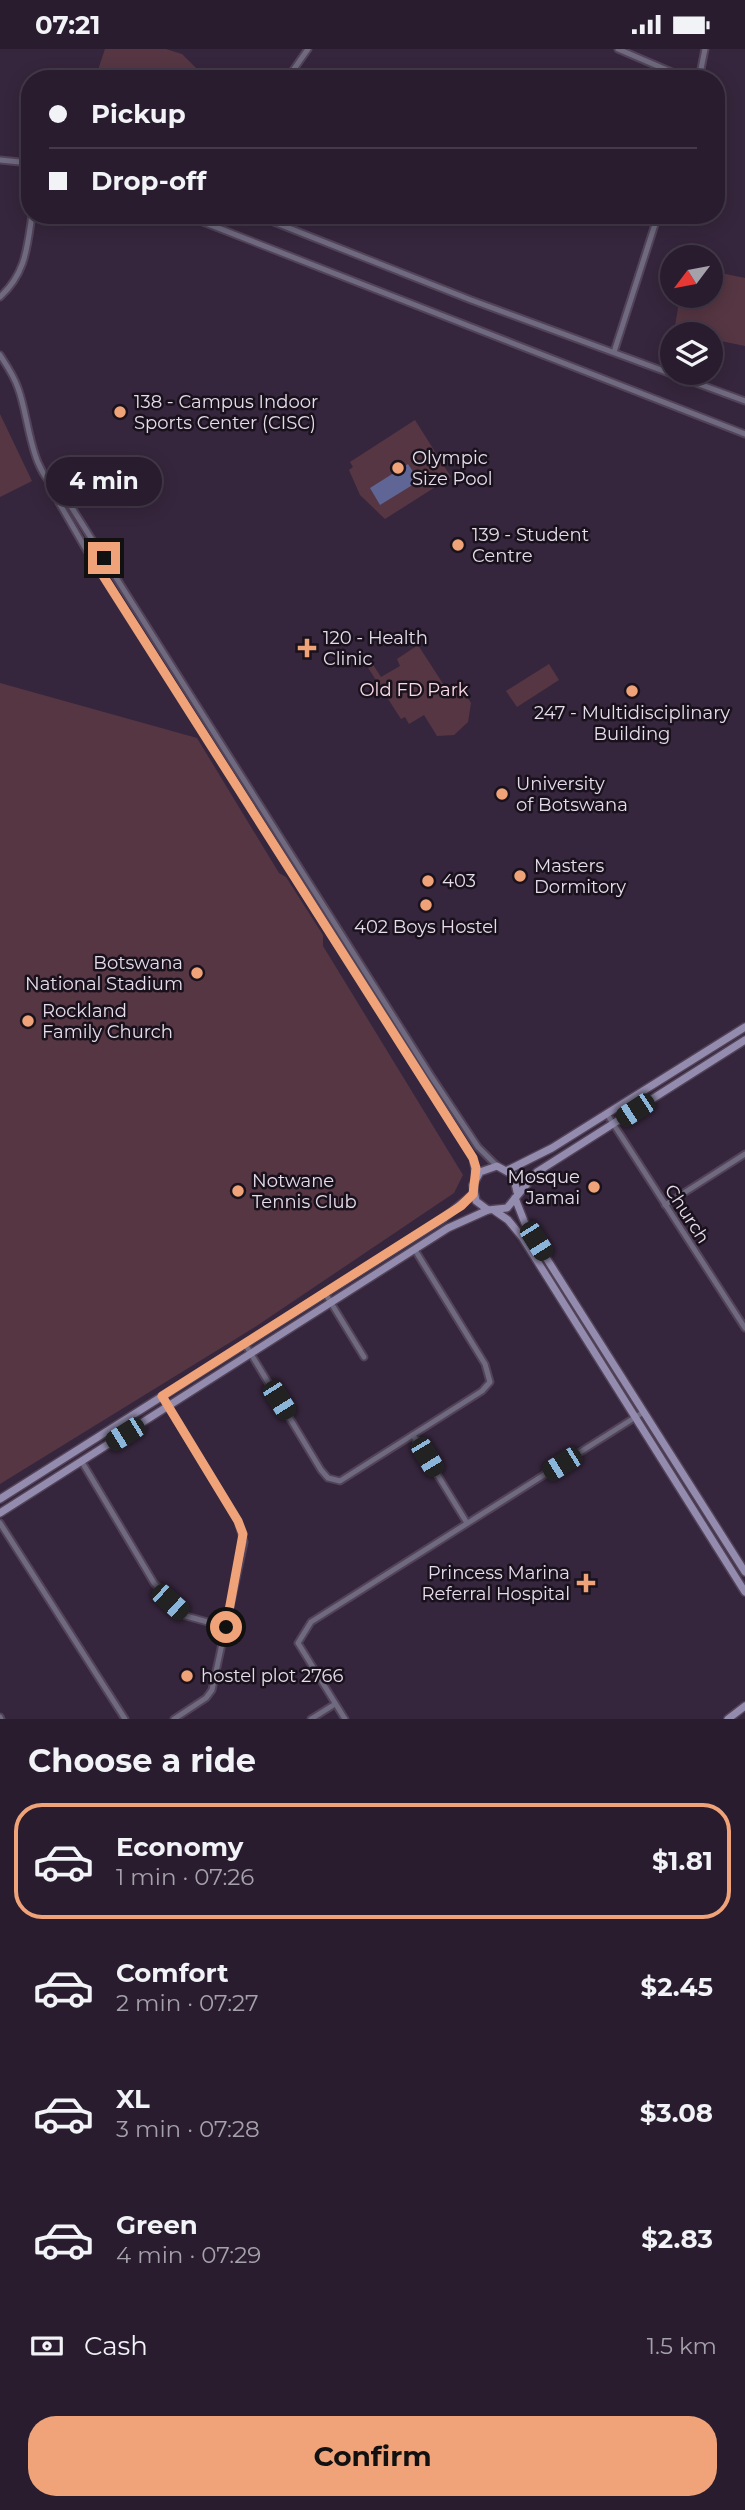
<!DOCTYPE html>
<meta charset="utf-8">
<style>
body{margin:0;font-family:Montserrat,sans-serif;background:#34293a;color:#f1f3f6;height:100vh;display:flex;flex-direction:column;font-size:26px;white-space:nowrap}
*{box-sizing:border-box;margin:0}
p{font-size:23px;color:#a5a1aa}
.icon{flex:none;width:38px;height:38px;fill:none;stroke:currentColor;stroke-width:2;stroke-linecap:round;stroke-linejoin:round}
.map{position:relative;height:1670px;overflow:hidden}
.side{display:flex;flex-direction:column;background:#281c2e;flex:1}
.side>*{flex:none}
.guide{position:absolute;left:21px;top:21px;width:704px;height:154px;border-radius:28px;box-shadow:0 4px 18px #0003,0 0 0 2px #443a4a;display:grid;align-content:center;height:154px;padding:0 28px;background:#281c2e}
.needle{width:46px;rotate:238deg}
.buttons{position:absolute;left:660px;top:196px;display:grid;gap:14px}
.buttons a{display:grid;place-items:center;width:63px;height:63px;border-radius:50%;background:#281c2e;box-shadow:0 4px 18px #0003,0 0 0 2px #443a4a;font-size:35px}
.end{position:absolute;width:32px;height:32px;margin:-16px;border:9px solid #f0a378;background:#111;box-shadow:0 0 0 4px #111}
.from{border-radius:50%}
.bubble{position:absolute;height:49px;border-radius:24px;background:#281c2e;box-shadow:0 4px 18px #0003,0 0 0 2px #443a4a;font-size:23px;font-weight:700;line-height:49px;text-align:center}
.car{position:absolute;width:21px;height:42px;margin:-21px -10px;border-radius:9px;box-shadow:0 0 5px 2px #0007;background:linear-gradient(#222 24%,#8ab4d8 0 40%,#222 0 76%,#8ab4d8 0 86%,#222 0)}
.guide b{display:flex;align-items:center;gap:24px;height:66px;font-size:26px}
.guide b+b{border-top:2px solid #443a4a}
.guide i{width:18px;height:18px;background:#f1f3f6}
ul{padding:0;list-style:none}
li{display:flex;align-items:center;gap:21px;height:116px;margin:0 14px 10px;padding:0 14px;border:4px solid transparent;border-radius:28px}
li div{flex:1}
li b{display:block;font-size:26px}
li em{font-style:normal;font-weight:700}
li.current{border-color:#f0a378}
li>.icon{width:63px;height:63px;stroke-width:1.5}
h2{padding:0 28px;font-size:32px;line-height:84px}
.pay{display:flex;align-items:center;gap:18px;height:77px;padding:0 28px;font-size:26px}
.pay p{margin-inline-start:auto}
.primary-button{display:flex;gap:14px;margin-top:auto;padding:14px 28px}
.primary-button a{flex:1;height:80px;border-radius:28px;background:#f0a378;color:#111;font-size:28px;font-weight:700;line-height:80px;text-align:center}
.status{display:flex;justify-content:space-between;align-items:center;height:49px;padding:0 35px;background:#281c2e;direction:ltr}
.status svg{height:19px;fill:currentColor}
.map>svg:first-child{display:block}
.green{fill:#563643}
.water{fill:#5f6594}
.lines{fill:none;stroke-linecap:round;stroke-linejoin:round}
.street-casing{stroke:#524359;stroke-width:9}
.secondary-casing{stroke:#524359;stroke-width:10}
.street{stroke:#6f6a7f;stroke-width:5}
.secondary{stroke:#948cae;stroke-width:7}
.route{stroke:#f0a378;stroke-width:9}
.poi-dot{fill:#f0a378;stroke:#19121c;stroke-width:2.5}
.labels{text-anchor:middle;stroke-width:5;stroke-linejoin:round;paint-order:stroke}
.poi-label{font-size:18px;fill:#e6dceb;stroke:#19121c;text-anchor:start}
.park-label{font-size:18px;fill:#fcdae7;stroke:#19121c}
.street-label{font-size:18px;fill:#e6dceb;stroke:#19121c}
</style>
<div class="status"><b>07:21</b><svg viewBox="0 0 49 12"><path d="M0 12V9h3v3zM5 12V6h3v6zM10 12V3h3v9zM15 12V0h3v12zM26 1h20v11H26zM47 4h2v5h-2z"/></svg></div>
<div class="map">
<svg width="745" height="1670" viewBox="0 0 745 1670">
<rect width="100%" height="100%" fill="#36263d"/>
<g class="green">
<path d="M105,0H166L182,5L201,24L200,30H95Z"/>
<path d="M711,222L745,229V297L711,290L710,285L674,283L680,247H710Z"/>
<path d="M0,365L32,432L0,448Z"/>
<path d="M415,371L451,428L385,470L360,446L349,421L353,418L350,413Z"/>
<path d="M418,596L449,644L460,637L471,654L468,673L454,686L437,687L424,666L409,675L405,668L401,670L365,614L370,611L381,628L400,617L397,610Z"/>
<path d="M549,615L559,631L517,658L506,642Z"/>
<path d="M0,634L197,689L279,824L286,828L323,886V897L463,1126L454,1144L255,1278L0,1435Z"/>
</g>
<path class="water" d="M408,415L419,432L380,456L370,439Z"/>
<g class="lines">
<defs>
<g id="street">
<path d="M618,0L688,30"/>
<path d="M287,30L308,0"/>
<path d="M699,30L705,0"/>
<path d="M0,111L30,114"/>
<path d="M185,166L745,385"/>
<path d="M256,166L471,251L745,352"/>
<path d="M0,248C26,224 27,199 32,166"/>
<path d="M614,303L658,166"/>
<path d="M0,306C7,317 14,327 18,339C30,370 29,425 62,443L431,1027L478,1098L497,1117"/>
<path d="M55,440L58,452L84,497L473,1109L476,1128"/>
<path d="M607,1065L745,1279"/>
<path d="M665,1156L745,1105"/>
<path d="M325,1244L364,1308"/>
<path d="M245,1295L321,1421L328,1429L340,1432L482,1342L490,1333L485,1315L415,1201"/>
<path d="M162,1347L238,1472L244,1493L212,1641L206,1649L174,1670"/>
<path d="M413,1386L467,1474"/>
<path d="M82,1413L154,1534L186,1567L226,1578"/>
<path d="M0,1474L125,1670"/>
<path d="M0,1668L1,1670"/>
<path d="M311,1670L335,1655"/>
<path d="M345,1670L298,1594L311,1573L642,1364"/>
</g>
<g id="secondary">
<path d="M508,1121L552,1099L745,978"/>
<path d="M517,1143L513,1126L497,1117L480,1123L473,1136L476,1152L488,1161L507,1159L537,1123L745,991"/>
<path d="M515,1149L526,1177L745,1523"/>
<path d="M495,1162L508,1171L522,1188L745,1543"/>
<path d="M0,1450L444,1169L473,1145"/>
<path d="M0,1464L448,1179L488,1161"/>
<path d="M728,1670L745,1657"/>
</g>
</defs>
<use href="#street" class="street-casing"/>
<use href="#secondary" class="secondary-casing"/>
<use href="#street" class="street"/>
<use href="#secondary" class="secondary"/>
</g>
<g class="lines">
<path class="route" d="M104,509L95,514L473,1109L476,1119L473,1145L461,1157L162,1347L238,1472L243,1485L226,1578"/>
</g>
<g class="poi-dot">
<circle cx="120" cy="363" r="7"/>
<circle cx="398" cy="419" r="7"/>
<circle cx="458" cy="496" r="7"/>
<path d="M303.5 588.5h7v7h7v7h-7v7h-7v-7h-7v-7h7z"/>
<circle cx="632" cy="642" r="7"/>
<circle cx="502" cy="745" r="7"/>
<circle cx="520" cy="827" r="7"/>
<circle cx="428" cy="832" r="7"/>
<circle cx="426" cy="856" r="7"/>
<circle cx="197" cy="924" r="7"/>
<circle cx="28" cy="972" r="7"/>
<circle cx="594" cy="1138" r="7"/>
<circle cx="238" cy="1142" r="7"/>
<path d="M582.5 1523.5h7v7h7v7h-7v7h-7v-7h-7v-7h7z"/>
<circle cx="187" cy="1627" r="7"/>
</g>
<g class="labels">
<g class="poi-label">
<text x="134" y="359">138 - Campus Indoor<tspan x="134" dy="21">Sports Center (CISC)</tspan></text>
<text x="412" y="415">Olympic<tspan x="412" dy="21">Size Pool</tspan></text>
<text x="472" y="492">139 - Student<tspan x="472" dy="21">Centre</tspan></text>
<text x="323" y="595">120 - Health<tspan x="323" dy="21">Clinic</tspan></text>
<text x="632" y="670" text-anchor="middle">247 - Multidisciplinary<tspan x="632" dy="21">Building</tspan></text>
<text x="516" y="741">University<tspan x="516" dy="21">of Botswana</tspan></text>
<text x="534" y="823">Masters<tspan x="534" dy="21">Dormitory</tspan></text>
<text x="442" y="838">403</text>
<text x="426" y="884" text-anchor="middle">402 Boys Hostel</text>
<text x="183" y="920" text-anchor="end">Botswana<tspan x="183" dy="21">National Stadium</tspan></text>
<text x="42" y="968">Rockland<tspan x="42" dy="21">Family Church</tspan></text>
<text x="580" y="1134" text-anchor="end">Mosque<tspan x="580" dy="21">Jamai</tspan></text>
<text x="252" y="1138">Notwane<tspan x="252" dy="21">Tennis Club</tspan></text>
<text x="570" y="1530" text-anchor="end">Princess Marina<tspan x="570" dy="21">Referral Hospital</tspan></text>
<text x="201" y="1633">hostel plot 2766</text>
</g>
<g class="park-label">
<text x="414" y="647">Old FD Park</text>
</g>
<g class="street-label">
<text transform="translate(687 1165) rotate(57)" y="6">Church</text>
</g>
</g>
</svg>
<div class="buttons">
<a><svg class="needle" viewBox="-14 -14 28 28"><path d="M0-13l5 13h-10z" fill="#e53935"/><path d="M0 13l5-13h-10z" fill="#a5a1aa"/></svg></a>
<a><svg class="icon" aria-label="layers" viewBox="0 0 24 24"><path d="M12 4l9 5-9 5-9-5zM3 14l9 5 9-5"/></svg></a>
</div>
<i class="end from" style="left:226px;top:1578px"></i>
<i class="end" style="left:104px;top:509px"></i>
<div class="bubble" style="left:46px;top:408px;width:116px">4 min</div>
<i class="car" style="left:635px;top:1061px;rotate:237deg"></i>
<i class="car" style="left:536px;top:1192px;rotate:148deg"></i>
<i class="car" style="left:279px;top:1351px;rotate:148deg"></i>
<i class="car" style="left:125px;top:1385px;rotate:238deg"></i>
<i class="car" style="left:427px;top:1408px;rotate:149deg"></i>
<i class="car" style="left:562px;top:1415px;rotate:238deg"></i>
<i class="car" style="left:170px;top:1553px;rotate:132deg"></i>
<div class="guide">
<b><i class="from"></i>Pickup</b>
<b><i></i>Drop-off</b>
</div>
</div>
<section class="side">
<h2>Choose a ride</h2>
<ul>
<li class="current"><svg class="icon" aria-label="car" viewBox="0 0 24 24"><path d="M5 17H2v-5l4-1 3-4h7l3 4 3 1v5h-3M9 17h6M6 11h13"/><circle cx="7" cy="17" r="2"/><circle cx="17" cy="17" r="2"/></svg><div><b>Economy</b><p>1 min · 07:26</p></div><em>$1.81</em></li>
<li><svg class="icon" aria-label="car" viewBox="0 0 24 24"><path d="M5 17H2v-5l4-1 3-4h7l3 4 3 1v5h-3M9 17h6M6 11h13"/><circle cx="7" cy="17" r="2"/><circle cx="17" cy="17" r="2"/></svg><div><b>Comfort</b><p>2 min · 07:27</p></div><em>$2.45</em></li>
<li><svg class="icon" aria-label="car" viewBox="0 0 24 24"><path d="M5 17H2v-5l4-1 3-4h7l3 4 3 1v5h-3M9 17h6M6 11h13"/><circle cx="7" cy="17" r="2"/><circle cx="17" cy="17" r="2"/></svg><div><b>XL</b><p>3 min · 07:28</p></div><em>$3.08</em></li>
<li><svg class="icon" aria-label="car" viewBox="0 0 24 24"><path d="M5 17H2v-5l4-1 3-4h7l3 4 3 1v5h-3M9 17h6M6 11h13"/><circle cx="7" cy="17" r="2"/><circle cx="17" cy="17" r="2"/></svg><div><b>Green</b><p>4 min · 07:29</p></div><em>$2.83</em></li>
</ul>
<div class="pay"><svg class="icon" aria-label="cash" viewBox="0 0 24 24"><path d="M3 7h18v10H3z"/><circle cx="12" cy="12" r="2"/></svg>Cash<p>1.5 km</p></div>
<div class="primary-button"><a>Confirm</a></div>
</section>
